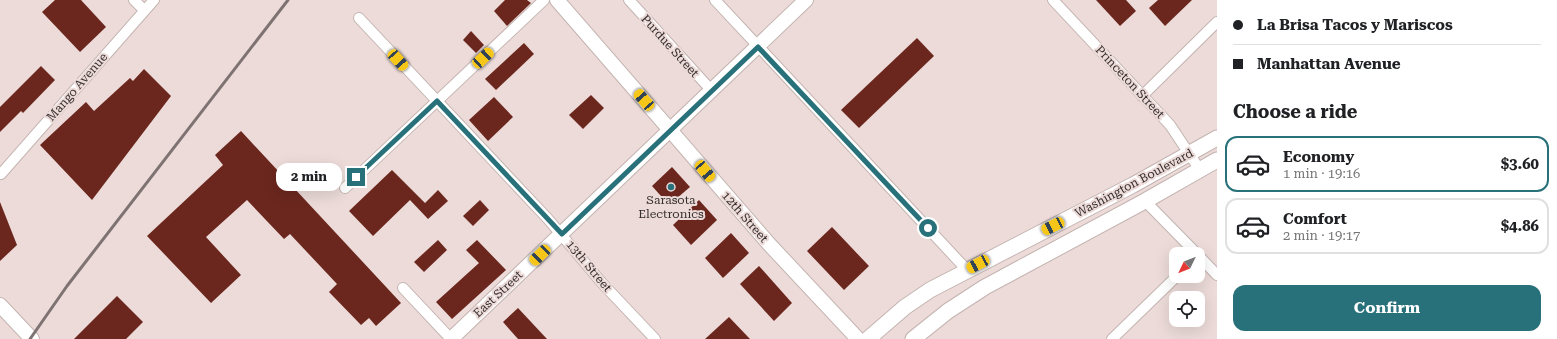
<!DOCTYPE html>
<meta charset="utf-8">
<style>
body{margin:0;font-family:"Roboto Serif",serif;background:#f2f2f2;color:#202124;height:100vh;display:flex;flex-direction:column;font-size:15px;white-space:nowrap}
*{box-sizing:border-box;margin:0}
p{font-size:13px;color:#757577}
.icon{flex:none;width:22px;height:22px;fill:none;stroke:currentColor;stroke-width:2;stroke-linecap:round;stroke-linejoin:round}
.map{position:relative;flex:1;overflow:hidden}
.drawer{display:flex;flex-direction:column;background:#fff;width:340px}
.drawer>*{flex:none}
.hud{display:grid;align-content:center;height:88px;padding:0 16px;background:#fff}
.needle{width:26px;rotate:227deg}
.tools{position:absolute;left:1169px;top:247px;display:grid;gap:8px}
.tools a{display:grid;place-items:center;width:36px;height:36px;border-radius:8px;background:#fff;box-shadow:0 4px 16px #0002;font-size:20px}
.end{position:absolute;width:18px;height:18px;margin:-9px;border:5px solid #28717a;background:#fff;box-shadow:0 0 0 2px #fff}
.from{border-radius:50%}
.bubble{position:absolute;height:28px;border-radius:12px;background:#fff;box-shadow:0 4px 16px #0002;font-size:13px;font-weight:700;line-height:28px;text-align:center}
.car{position:absolute;width:12px;height:24px;margin:-12px -6px;border-radius:5px;box-shadow:0 0 3px 1px #0007;background:linear-gradient(#f5c518 24%,#345 0 40%,#f5c518 0 76%,#345 0 86%,#f5c518 0)}
.hud b{display:flex;align-items:center;gap:14px;height:38px;font-size:15px}
.hud b+b{border-top:1px solid #e0e0e0}
.hud i{width:10px;height:10px;background:#202124}
ul{padding:0;list-style:none}
li{display:flex;align-items:center;gap:12px;height:56px;margin:0 8px 6px;padding:0 8px;border:2px solid #e0e0e0;border-radius:12px}
li div{flex:1}
li b{display:block;font-size:15px}
li em{font-style:normal;font-weight:700}
li.active{border-color:#28717a}
li>.icon{width:36px;height:36px;stroke-width:1.5}
h2{padding:0 16px;font-size:18px;line-height:48px}
.action{display:flex;gap:8px;margin-top:auto;padding:8px 16px}
.action a{flex:1;height:46px;border-radius:12px;background:#28717a;color:#fff;font-size:16px;font-weight:700;line-height:46px;text-align:center}
main{display:flex;flex:1;min-height:0}
.map>svg:first-child{display:block}
.building{fill:#6b271e}
.lines{fill:none;stroke-linecap:round;stroke-linejoin:round}
.street-casing{stroke:#c4b4b1;stroke-width:12}
.secondary-casing{stroke:#c4b4b1;stroke-width:16}
.primary-casing{stroke:#c4b4b1;stroke-width:17}
.street{stroke:#fff;stroke-width:10}
.secondary{stroke:#fff;stroke-width:14}
.primary{stroke:#fff;stroke-width:15}
.rail{stroke:#7e7372;stroke-width:3}
.route{stroke:#28717a;stroke-width:5}
.poi-dot{fill:#28717a;stroke:#ecdbd8;stroke-width:1.5}
.labels{text-anchor:middle;stroke-width:4;stroke-linejoin:round;paint-order:stroke}
.street-label{font-size:12px;fill:#342e2d;stroke:#ecdbd8}
.poi-label{font-size:12px;fill:#342e2d;stroke:#ecdbd8}
</style>
<main>
<div class="map">
<svg width="1217" height="339" viewBox="0 0 1217 339">
<rect width="100%" height="100%" fill="#ecdbd8"/>
<g class="building">
<path d="M55,0H81L106,27L80,52L42,12Z"/>
<path d="M505,0H527L531,3L507,26L494,11Z"/>
<path d="M1096,0H1126L1136,11L1120,26Z"/>
<path d="M1158,0H1192L1165,26L1149,8Z"/>
<path d="M471,31L484,45L476,53L463,40Z"/>
<path d="M917,38L934,56L859,128L841,110Z"/>
<path d="M524,43L534,54L496,90L485,79Z"/>
<path d="M41,66L55,80L23,113L21,111L0,132V107Z"/>
<path d="M144,69L171,96L92,200L40,145L86,102L94,111L130,78L133,81Z"/>
<path d="M591,95L604,108L583,129L569,115Z"/>
<path d="M494,97L513,117L488,141L469,120Z"/>
<path d="M241,131L401,303L376,326L369,318L361,325L329,292L337,284L290,234L284,239L247,200L206,237L241,275L211,303L147,236L223,165L215,155Z"/>
<path d="M672,167L690,187L669,205L652,186Z"/>
<path d="M392,170L425,203L438,190L448,201L428,219L410,200L373,236L349,211Z"/>
<path d="M480,200L489,210L473,226L463,216Z"/>
<path d="M699,200L717,220L691,245L673,225Z"/>
<path d="M0,202L17,245L0,261Z"/>
<path d="M832,227L869,266L844,290L807,251Z"/>
<path d="M731,233L749,253L723,278L705,258Z"/>
<path d="M438,240L447,250L424,272L414,262Z"/>
<path d="M477,240L506,270L452,319L436,302L479,263L466,250Z"/>
<path d="M759,266L792,303L774,321L740,284Z"/>
<path d="M117,296L143,322L126,339H74Z"/>
<path d="M518,308L547,339H518L503,322Z"/>
<path d="M729,317L750,339H705Z"/>
</g>
<g class="lines">
<defs>
<g id="street">
<path d="M134,0L144,10"/>
<path d="M629,0L712,91"/>
<path d="M715,0L967,270"/>
<path d="M1053,0L1170,125L1200,170"/>
<path d="M359,18L548,219L602,283L655,339"/>
<path d="M1142,96L1217,22"/>
<path d="M1,174L154,0"/>
<path d="M345,188L544,0"/>
<path d="M1145,201L1197,254"/>
<path d="M1198,255L1217,275"/>
<path d="M403,288L451,339"/>
<path d="M1112,339L1177,276"/>
</g>
<g id="secondary">
<path d="M557,0L769,244L858,339"/>
<path d="M0,305L32,339"/>
<path d="M451,339L806,0"/>
</g>
<g id="primary">
<path d="M868,339L905,307L930,290L1133,185L1217,138"/>
<path d="M913,339L948,311L985,287L1145,201L1217,160"/>
</g>
</defs>
<use href="#street" class="street-casing"/>
<use href="#secondary" class="secondary-casing"/>
<use href="#primary" class="primary-casing"/>
<use href="#street" class="street"/>
<use href="#secondary" class="secondary"/>
<use href="#primary" class="primary"/>
<path class="rail" d="M30,339L67,286L288,0"/>
</g>
<g class="lines">
<path class="route" d="M356,177L437,101L562,234L758,47L928,228"/>
</g>
<circle class="poi-dot" cx="671" cy="187" r="4"/>
<g class="labels">
<g class="street-label">
<text transform="translate(670 46) rotate(48)" y="4">Purdue Street</text>
<text transform="translate(1130 82) rotate(47)" y="4">Princeton Street</text>
<text transform="translate(77 87) rotate(-49)" y="4">Mango Avenue</text>
<text transform="translate(1134 183) rotate(-28)" y="4">Washington Boulevard</text>
<text transform="translate(745 217) rotate(49)" y="4">12th Street</text>
<text transform="translate(589 266) rotate(50)" y="4">13th Street</text>
<text transform="translate(498 294) rotate(-43)" y="4">East Street</text>
</g>
<g class="poi-label">
<text x="671" y="204">Sarasota<tspan x="671" dy="14">Electronics</tspan></text>
</g>
</g>
</svg>
<div class="tools">
<a><svg class="needle" viewBox="-14 -14 28 28"><path d="M0-13l5 13h-10z" fill="#e53935"/><path d="M0 13l5-13h-10z" fill="#757577"/></svg></a>
<a><svg class="icon" aria-label="locate" viewBox="0 0 24 24"><circle cx="12" cy="12" r="6"/><path d="M12 2v4M12 18v4M2 12h4M18 12h4"/></svg></a>
</div>
<i class="end from" style="left:928px;top:228px"></i>
<i class="end" style="left:356px;top:177px"></i>
<div class="bubble" style="left:276px;top:163px;width:66px">2 min</div>
<i class="car" style="left:483px;top:58px;rotate:47deg"></i>
<i class="car" style="left:398px;top:60px;rotate:138deg"></i>
<i class="car" style="left:644px;top:100px;rotate:319deg"></i>
<i class="car" style="left:705px;top:171px;rotate:140deg"></i>
<i class="car" style="left:1053px;top:226px;rotate:243deg"></i>
<i class="car" style="left:540px;top:255px;rotate:226deg"></i>
<i class="car" style="left:978px;top:264px;rotate:242deg"></i>
</div>
<section class="drawer">
<div class="hud">
<b><i class="from"></i>La Brisa Tacos y Mariscos</b>
<b><i></i>Manhattan Avenue</b>
</div>
<h2>Choose a ride</h2>
<ul>
<li class="active"><svg class="icon" aria-label="car" viewBox="0 0 24 24"><path d="M5 17H2v-5l4-1 3-4h7l3 4 3 1v5h-3M9 17h6M6 11h13"/><circle cx="7" cy="17" r="2"/><circle cx="17" cy="17" r="2"/></svg><div><b>Economy</b><p>1 min · 19:16</p></div><em>$3.60</em></li>
<li><svg class="icon" aria-label="car" viewBox="0 0 24 24"><path d="M5 17H2v-5l4-1 3-4h7l3 4 3 1v5h-3M9 17h6M6 11h13"/><circle cx="7" cy="17" r="2"/><circle cx="17" cy="17" r="2"/></svg><div><b>Comfort</b><p>2 min · 19:17</p></div><em>$4.86</em></li>
</ul>
<div class="action"><a>Confirm</a></div>
</section>
</main>
